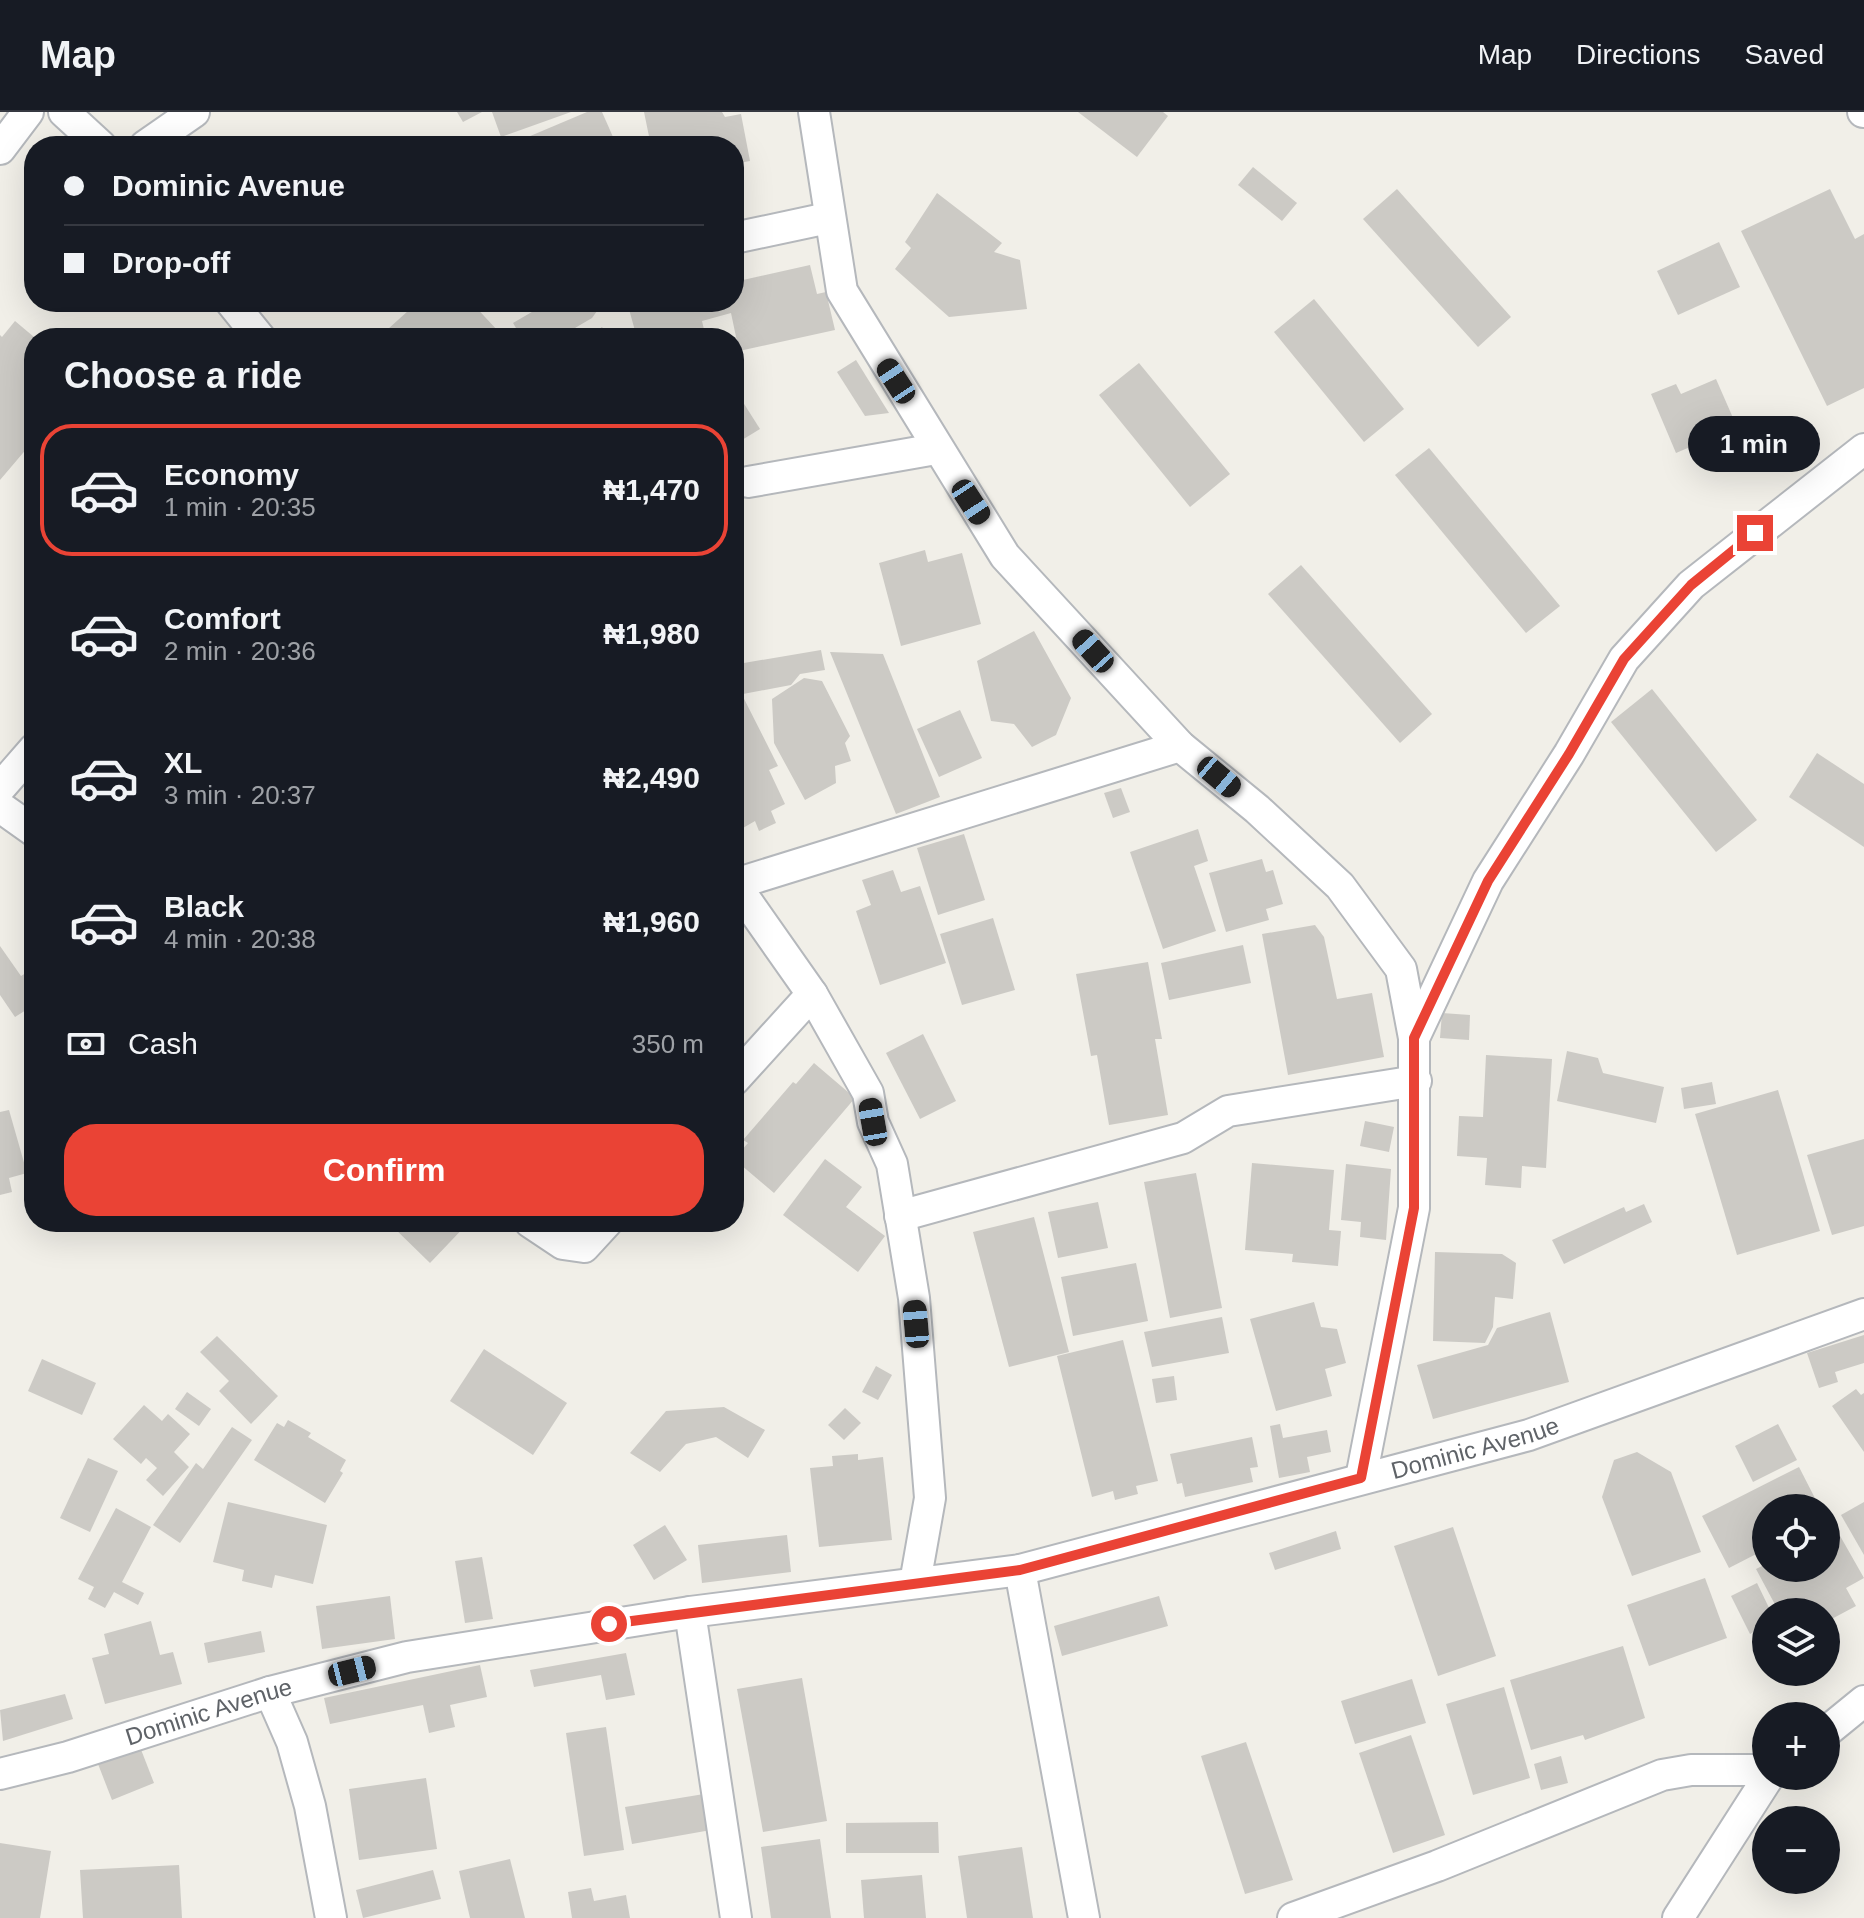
<!DOCTYPE html>
<meta charset="utf-8">
<style>
body{margin:0;font-family:Arial,sans-serif;background:#242831;color:#f1f3f6;height:100vh;display:flex;flex-direction:column;font-size:30px;white-space:nowrap}
*{box-sizing:border-box;margin:0}
p{font-size:26px;color:#9ea1a6}
.icon{flex:none;width:44px;height:44px;fill:none;stroke:currentColor;stroke-width:2;stroke-linecap:round;stroke-linejoin:round}
.map{position:relative;flex:1;overflow:hidden}
.drawer{position:absolute;left:24px;top:216px;width:720px;height:904px;display:flex;flex-direction:column;background:#171b24;border-radius:32px;box-shadow:0 8px 32px #0002}
.drawer>*{flex:none}
.top-card{position:absolute;left:24px;top:24px;width:720px;height:176px;border-radius:32px;box-shadow:0 8px 32px #0002;display:grid;align-content:center;height:176px;padding:0 40px;background:#171b24}
.tools{position:absolute;left:1752px;top:1382px;display:grid;gap:16px}
.tools a{display:grid;place-items:center;width:88px;height:88px;border-radius:50%;background:#171b24;box-shadow:0 8px 32px #0002;font-size:40px}
.end{position:absolute;width:36px;height:36px;margin:-18px;border:10px solid #ea4335;background:#fff;box-shadow:0 0 0 4px #fff}
.from{border-radius:50%}
.bubble{position:absolute;height:56px;border-radius:28px;background:#171b24;box-shadow:0 8px 32px #0002;font-size:26px;font-weight:700;line-height:56px;text-align:center}
.car{position:absolute;width:24px;height:48px;margin:-24px -12px;border-radius:10px;box-shadow:0 0 6px 2px #0007;background:linear-gradient(#222 24%,#8ab4d8 0 40%,#222 0 76%,#8ab4d8 0 86%,#222 0)}
.top-card b{display:flex;align-items:center;gap:28px;height:76px;font-size:30px}
.top-card b+b{border-top:2px solid #363941}
.top-card i{width:20px;height:20px;background:#f1f3f6}
ul{padding:0;list-style:none}
li{display:flex;align-items:center;gap:24px;height:132px;margin:0 16px 12px;padding:0 24px;border:4px solid transparent;border-radius:32px}
li div{flex:1}
li b{display:block;font-size:30px}
li em{font-style:normal;font-weight:700}
li.selected{border-color:#ea4335}
li>.icon{width:72px;height:72px;stroke-width:1.5}
h2{padding:0 40px;font-size:36px;line-height:96px}
.pay{display:flex;align-items:center;gap:20px;height:88px;padding:0 40px;font-size:30px}
.pay p{margin-inline-start:auto}
.action{display:flex;gap:16px;margin-top:auto;padding:16px 40px}
.action a{flex:1;height:92px;border-radius:32px;background:#ea4335;color:#fff;font-size:32px;font-weight:700;line-height:92px;text-align:center}
header{display:flex;align-items:center;gap:48px;box-sizing:border-box;height:112px;padding:0 40px;background:#171b24;border-bottom:2px solid #363941}
header strong{font-size:38px}
nav{display:flex;gap:44px;margin-inline-start:auto;font-size:28px}
.map>svg:first-child{display:block}
.building{fill:#cccac5}
.lines{fill:none;stroke-linecap:round;stroke-linejoin:round}
.minor-casing{stroke:#b5b8bc;stroke-width:34}
.minor{stroke:#fff;stroke-width:30}
.route{stroke:#ea4335;stroke-width:10}
.labels{text-anchor:middle;stroke-width:6;stroke-linejoin:round;paint-order:stroke}
.street-label{font-size:24px;fill:#5f6368;stroke:#fff}
</style>
<header>
<strong>Map</strong>
<nav><a>Map</a><a>Directions</a><a>Saved</a></nav>
</header>
<div class="map">
<svg width="1864" height="1806" viewBox="0 0 1864 1806">
<rect width="100%" height="100%" fill="#f1efe8"/>
<g class="building">
<path d="M457,0H482L463,10Z"/>
<path d="M492,0H571L501,25Z"/>
<path d="M587,0H602L617,34H517L516,30Z"/>
<path d="M644,0H722L725,5L741,2L750,49L739,51L744,79L734,81V34H651Z"/>
<path d="M1078,0H1163L1168,4L1137,45Z"/>
<path d="M1253,55L1297,91L1282,109L1238,73Z"/>
<path d="M1397,77L1511,205L1478,235L1363,107Z"/>
<path d="M1830,77L1855,127L1864,122V276L1827,294L1741,119Z"/>
<path d="M937,81L1002,131L994,140L1020,148L1027,197L949,205L895,157L911,136L905,130Z"/>
<path d="M1719,130L1740,175L1678,203L1657,159Z"/>
<path d="M810,153L817,182L826,180L835,218L739,239L731,201L702,209L706,226H637L627,190H734V170Z"/>
<path d="M1314,187L1404,297L1364,330L1274,220Z"/>
<path d="M418,190H471L498,219L490,226H378Z"/>
<path d="M549,190H592L597,199L592,206L558,226H522L513,211Z"/>
<path d="M15,209L34,225V328L0,368V223L2,225Z"/>
<path d="M602,215L610,226H587Z"/>
<path d="M856,248L889,301L865,304L837,260Z"/>
<path d="M1139,251L1230,362L1190,395L1099,283Z"/>
<path d="M1716,267L1737,315L1676,341L1651,282L1676,272L1681,282Z"/>
<path d="M734,276L760,317L737,331L734,326Z"/>
<path d="M1429,336L1560,494L1526,521L1395,363Z"/>
<path d="M925,438L928,450L962,441L981,512L901,534L879,451Z"/>
<path d="M1301,453L1432,602L1400,631L1268,482Z"/>
<path d="M1034,519L1071,586L1056,623L1032,635L1014,612L991,609L977,549Z"/>
<path d="M821,538L825,558L800,562L791,573L743,582L738,552Z"/>
<path d="M830,540L883,542L940,685L896,702Z"/>
<path d="M804,566L822,569L850,624L845,631L851,649L835,654L836,671L805,688L774,631L772,587Z"/>
<path d="M734,567L778,654L769,658L785,692L771,699L776,711L759,719L755,709L743,716L734,698Z"/>
<path d="M1652,577L1757,708L1716,740L1611,610Z"/>
<path d="M960,598L982,646L939,665L917,617Z"/>
<path d="M1817,641L1864,672V735L1789,685Z"/>
<path d="M1121,676L1130,700L1113,706L1104,681Z"/>
<path d="M1198,717L1208,749L1194,754L1216,819L1163,837L1130,740Z"/>
<path d="M964,722L985,788L938,803L917,736Z"/>
<path d="M1262,747L1266,760L1273,758L1283,792L1266,797L1269,808L1226,820L1209,761Z"/>
<path d="M893,758L901,780L920,774L946,851L880,873L856,799L871,793L862,768Z"/>
<path d="M993,806L1015,878L962,893L940,822Z"/>
<path d="M1315,813L1324,825L1337,887L1372,881L1384,945L1288,963L1262,822Z"/>
<path d="M1243,833L1251,871L1169,888L1161,851Z"/>
<path d="M0,834L21,864L34,856V893L15,905L0,883Z"/>
<path d="M1148,850L1162,927H1155L1168,1003L1109,1013L1097,943L1091,944L1076,862Z"/>
<path d="M1442,901L1470,903L1469,928L1440,926Z"/>
<path d="M923,922L956,989L920,1007L886,941Z"/>
<path d="M1567,939L1598,946L1603,961L1664,975L1656,1011L1557,989Z"/>
<path d="M1486,943L1552,947L1546,1056L1522,1054L1521,1076L1485,1073L1487,1046L1457,1044L1459,1004L1483,1005Z"/>
<path d="M814,951L855,986L774,1081L734,1047L748,1031L743,1028L793,970L796,972Z"/>
<path d="M1712,970L1716,992L1684,997L1681,976Z"/>
<path d="M1778,978L1820,1119L1737,1143L1695,1002Z"/>
<path d="M9,998L27,1061L9,1066L12,1080L0,1083V1000Z"/>
<path d="M1365,1009L1394,1015L1389,1040L1360,1034Z"/>
<path d="M1864,1027V1114L1832,1123L1807,1043Z"/>
<path d="M825,1047L862,1075L846,1095L885,1124L858,1160L783,1103Z"/>
<path d="M1252,1051L1334,1058L1329,1118L1341,1119L1338,1154L1292,1150L1293,1142L1245,1138Z"/>
<path d="M1346,1052L1391,1057L1386,1128L1360,1125L1361,1110L1341,1108Z"/>
<path d="M1196,1061L1222,1196L1170,1206L1144,1070Z"/>
<path d="M1098,1090L1108,1136L1058,1146L1048,1100Z"/>
<path d="M1644,1092L1652,1110L1564,1152L1552,1128L1624,1095L1626,1100Z"/>
<path d="M1034,1105L1069,1240L1009,1255L973,1120Z"/>
<path d="M388,1110H469L430,1151Z"/>
<path d="M1435,1140L1502,1142L1516,1151L1513,1187L1495,1185L1493,1215L1485,1231L1433,1229Z"/>
<path d="M1136,1151L1148,1209L1073,1224L1061,1165Z"/>
<path d="M1314,1190L1321,1215L1337,1217L1346,1251L1325,1257L1332,1284L1276,1299L1250,1207Z"/>
<path d="M1550,1200L1569,1270L1433,1307L1417,1253L1488,1233L1497,1216Z"/>
<path d="M1222,1205L1229,1241L1152,1255L1144,1220Z"/>
<path d="M1864,1223V1251L1835,1260L1838,1270L1819,1276L1807,1241Z"/>
<path d="M217,1224L278,1284L251,1312L219,1279L229,1269L200,1240Z"/>
<path d="M1123,1228L1158,1369L1136,1374L1138,1382L1115,1388L1113,1379L1092,1385L1057,1244Z"/>
<path d="M484,1237L567,1291L533,1343L450,1289Z"/>
<path d="M42,1247L96,1271L82,1303L28,1279Z"/>
<path d="M876,1254L892,1263L878,1288L862,1280Z"/>
<path d="M1174,1264L1177,1288L1156,1291L1152,1267Z"/>
<path d="M1856,1277L1861,1283L1864,1281V1340L1832,1294Z"/>
<path d="M187,1280L211,1297L199,1314L175,1297Z"/>
<path d="M144,1293L162,1309L168,1302L190,1322L174,1340L189,1355L163,1384L146,1368L157,1356L146,1346L141,1352L113,1327Z"/>
<path d="M724,1295L765,1318L748,1346L716,1325L686,1332L660,1360L630,1341L666,1299Z"/>
<path d="M845,1296L861,1311L844,1328L828,1313Z"/>
<path d="M288,1308L311,1321L308,1325L346,1348L340,1359L343,1361L325,1391L254,1348L277,1311L284,1315Z"/>
<path d="M1280,1312L1283,1326L1327,1318L1331,1340L1307,1345L1310,1360L1279,1366L1270,1314Z"/>
<path d="M1778,1312L1797,1348L1753,1370L1735,1334Z"/>
<path d="M232,1315L252,1328L180,1431L153,1413L196,1351L203,1357Z"/>
<path d="M1252,1325L1258,1355L1250,1356L1253,1370L1185,1385L1182,1371L1177,1372L1170,1342Z"/>
<path d="M1637,1340L1671,1360L1701,1440L1632,1464L1602,1385L1614,1348Z"/>
<path d="M858,1342V1348L883,1345L892,1428L819,1435L810,1356L833,1354L832,1344Z"/>
<path d="M88,1346L118,1359L90,1420L60,1406Z"/>
<path d="M1799,1355L1820,1396H1766V1437L1729,1456L1702,1404Z"/>
<path d="M228,1390L327,1413L313,1472L275,1463L272,1476L242,1469L244,1458L213,1450Z"/>
<path d="M1864,1390V1443L1841,1403Z"/>
<path d="M116,1396L151,1415L122,1470L144,1481L138,1493L114,1480L105,1496L88,1487L94,1475L78,1467Z"/>
<path d="M665,1413L687,1448L654,1468L633,1433Z"/>
<path d="M1453,1415L1496,1544L1438,1564L1394,1434Z"/>
<path d="M1835,1415L1864,1466L1846,1476L1856,1494L1826,1510V1500H1779L1756,1457L1766,1452V1456H1826V1420Z"/>
<path d="M1336,1419L1341,1437L1275,1458L1269,1441Z"/>
<path d="M787,1423L791,1460L702,1471L698,1433Z"/>
<path d="M482,1445L493,1507L465,1511L455,1449Z"/>
<path d="M1705,1466L1727,1526L1649,1554L1627,1493Z"/>
<path d="M1757,1471L1771,1500H1766V1513L1750,1522L1731,1484Z"/>
<path d="M390,1484L395,1527L322,1537L316,1494Z"/>
<path d="M1159,1484L1168,1514L1062,1544L1054,1514Z"/>
<path d="M151,1509L160,1543L173,1540L182,1572L105,1592L92,1546L109,1542L104,1522Z"/>
<path d="M261,1519L265,1540L208,1551L204,1531Z"/>
<path d="M1623,1534L1645,1606L1585,1628L1583,1623L1531,1638L1510,1568Z"/>
<path d="M626,1541L635,1583L606,1588L601,1563L534,1575L530,1558Z"/>
<path d="M480,1553L487,1585L450,1593L455,1615L429,1621L423,1593L330,1612L324,1586Z"/>
<path d="M802,1566L827,1709L763,1720L737,1577Z"/>
<path d="M1412,1567L1426,1611L1355,1632L1341,1589Z"/>
<path d="M1504,1575L1530,1666L1473,1683L1446,1592Z"/>
<path d="M65,1582L73,1607L3,1629L0,1598Z"/>
<path d="M606,1615L624,1738L584,1744L566,1621Z"/>
<path d="M1411,1623L1445,1723L1393,1741L1359,1641Z"/>
<path d="M1246,1630L1293,1768L1245,1782L1201,1644Z"/>
<path d="M140,1635L154,1671L112,1688L98,1652Z"/>
<path d="M1561,1644L1568,1671L1541,1678L1534,1652Z"/>
<path d="M426,1666L437,1737L359,1748L349,1677Z"/>
<path d="M704,1682L711,1718L632,1732L625,1695Z"/>
<path d="M938,1710L939,1741H846V1711Z"/>
<path d="M820,1727L831,1806H771L761,1735Z"/>
<path d="M0,1731L51,1739L40,1806H0Z"/>
<path d="M1022,1735L1033,1806H967L958,1744Z"/>
<path d="M510,1747L525,1806H470L459,1759Z"/>
<path d="M179,1753L182,1806H83L80,1758Z"/>
<path d="M433,1758L441,1787L363,1806L356,1778Z"/>
<path d="M922,1763L926,1806H864L861,1768Z"/>
<path d="M591,1776L594,1789L626,1783L630,1806H572L568,1780Z"/>
</g>
<g class="lines">
<defs>
<g id="minor">
<path d="M64,0L101,34"/>
<path d="M814,0L842,179L1005,444L1180,634L1257,697L1340,774L1401,857L1414,926V1096L1361,1366"/>
<path d="M1863,0H1864"/>
<path d="M145,34L194,0"/>
<path d="M0,37L28,0"/>
<path d="M734,126L828,106"/>
<path d="M231,190L260,226"/>
<path d="M748,370L936,337"/>
<path d="M0,676L34,637"/>
<path d="M0,695L34,719"/>
<path d="M734,771L812,882L868,981L873,1010L892,1052L914,1186L930,1386L915,1471"/>
<path d="M735,772L1180,634"/>
<path d="M1414,926L1488,769L1569,642L1624,547L1691,473L1864,337"/>
<path d="M734,968L812,882"/>
<path d="M900,1104L1183,1026L1228,999L1416,969"/>
<path d="M530,1110L563,1132L584,1135L607,1110"/>
<path d="M1020,1458L1084,1806"/>
<path d="M690,1500L736,1806"/>
<path d="M270,1580L292,1630L310,1694L331,1806"/>
<path d="M1826,1620L1864,1589"/>
<path id="s1" d="M0,1662L68,1645L270,1580L407,1545L690,1500L1020,1458L1529,1323L1864,1202"/>
<path d="M1293,1806L1437,1754L1662,1663L1691,1658H1766"/>
<path d="M1678,1806L1769,1664"/>
</g>
</defs>
<use href="#minor" class="minor-casing"/>
<use href="#minor" class="minor"/>
</g>
<g class="lines">
<path class="route" d="M609,1512L1020,1458L1361,1366L1414,1096V926L1488,769L1569,642L1624,547L1691,473L1755,421"/>
</g>
<g class="labels">
<g class="street-label">
<text dy="8" stroke="none"><textPath href="#s1" startOffset="1514">Dominic Avenue</textPath></text>
<text dy="8" stroke="none"><textPath href="#s1" startOffset="218">Dominic Avenue</textPath></text>
</g>
</g>
</svg>
<div class="tools">
<a><svg class="icon" aria-label="locate" viewBox="0 0 24 24"><circle cx="12" cy="12" r="6"/><path d="M12 2v4M12 18v4M2 12h4M18 12h4"/></svg></a>
<a><svg class="icon" aria-label="layers" viewBox="0 0 24 24"><path d="M12 4l9 5-9 5-9-5zM3 14l9 5 9-5"/></svg></a>
<a>+</a>
<a>−</a>
</div>
<i class="end from" style="left:609px;top:1512px"></i>
<i class="end" style="left:1755px;top:421px"></i>
<div class="bubble" style="left:1688px;top:304px;width:132px">1 min</div>
<i class="car" style="left:896px;top:269px;rotate:327deg"></i>
<i class="car" style="left:971px;top:390px;rotate:147deg"></i>
<i class="car" style="left:1093px;top:539px;rotate:318deg"></i>
<i class="car" style="left:1219px;top:665px;rotate:130deg"></i>
<i class="car" style="left:873px;top:1010px;rotate:350deg"></i>
<i class="car" style="left:916px;top:1212px;rotate:355deg"></i>
<i class="car" style="left:352px;top:1559px;rotate:76deg"></i>
<div class="top-card">
<b><i class="from"></i>Dominic Avenue</b>
<b><i></i>Drop-off</b>
</div>
<section class="drawer">
<h2>Choose a ride</h2>
<ul>
<li class="selected"><svg class="icon" aria-label="car" viewBox="0 0 24 24"><path d="M5 17H2v-5l4-1 3-4h7l3 4 3 1v5h-3M9 17h6M6 11h13"/><circle cx="7" cy="17" r="2"/><circle cx="17" cy="17" r="2"/></svg><div><b>Economy</b><p>1 min · 20:35</p></div><em>₦1,470</em></li>
<li><svg class="icon" aria-label="car" viewBox="0 0 24 24"><path d="M5 17H2v-5l4-1 3-4h7l3 4 3 1v5h-3M9 17h6M6 11h13"/><circle cx="7" cy="17" r="2"/><circle cx="17" cy="17" r="2"/></svg><div><b>Comfort</b><p>2 min · 20:36</p></div><em>₦1,980</em></li>
<li><svg class="icon" aria-label="car" viewBox="0 0 24 24"><path d="M5 17H2v-5l4-1 3-4h7l3 4 3 1v5h-3M9 17h6M6 11h13"/><circle cx="7" cy="17" r="2"/><circle cx="17" cy="17" r="2"/></svg><div><b>XL</b><p>3 min · 20:37</p></div><em>₦2,490</em></li>
<li><svg class="icon" aria-label="car" viewBox="0 0 24 24"><path d="M5 17H2v-5l4-1 3-4h7l3 4 3 1v5h-3M9 17h6M6 11h13"/><circle cx="7" cy="17" r="2"/><circle cx="17" cy="17" r="2"/></svg><div><b>Black</b><p>4 min · 20:38</p></div><em>₦1,960</em></li>
</ul>
<div class="pay"><svg class="icon" aria-label="cash" viewBox="0 0 24 24"><path d="M3 7h18v10H3z"/><circle cx="12" cy="12" r="2"/></svg>Cash<p>350 m</p></div>
<div class="action"><a>Confirm</a></div>
</section>
</div>
